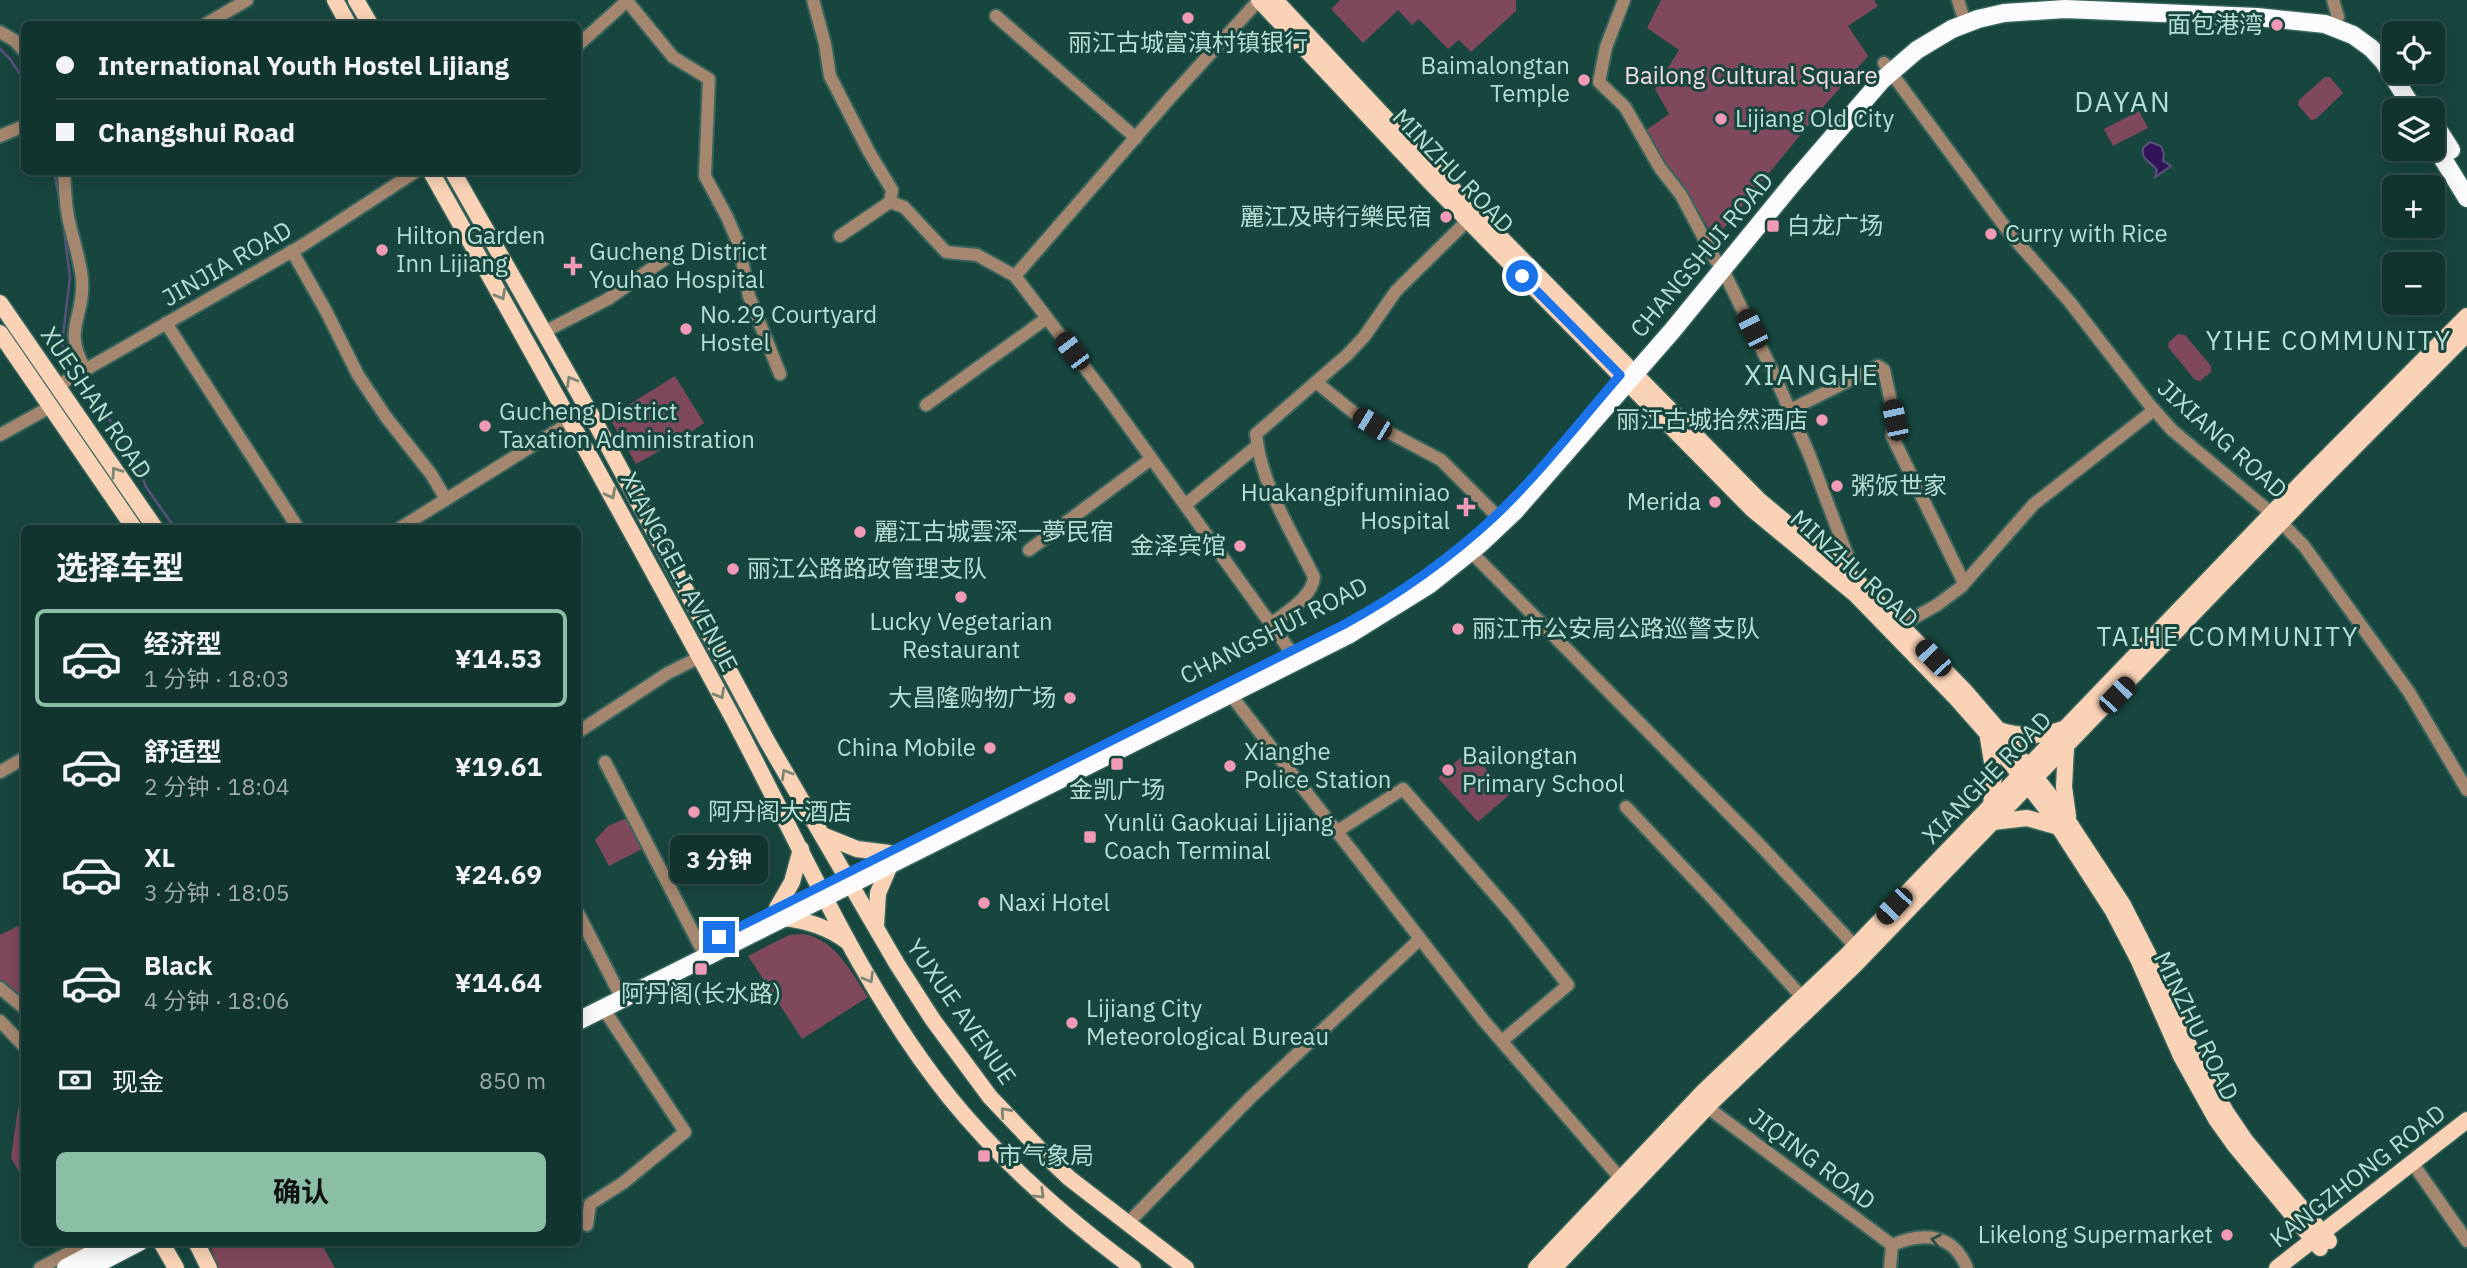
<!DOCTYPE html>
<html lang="zh">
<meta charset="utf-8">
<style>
body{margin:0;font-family:"IBM Plex Sans","Noto Sans SC",sans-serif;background:#1a3c36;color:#f1f3f6;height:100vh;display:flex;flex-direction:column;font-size:26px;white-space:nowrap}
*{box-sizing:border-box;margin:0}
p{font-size:23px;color:#9caaaa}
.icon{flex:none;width:38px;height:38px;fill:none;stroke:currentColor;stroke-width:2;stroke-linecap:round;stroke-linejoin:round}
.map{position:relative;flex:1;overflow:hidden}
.side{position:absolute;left:21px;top:525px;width:560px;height:721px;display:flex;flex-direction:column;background:#11342e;border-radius:10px;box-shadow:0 4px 18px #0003,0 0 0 2px #304f4a}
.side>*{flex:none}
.guide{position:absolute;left:21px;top:21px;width:560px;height:154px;border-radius:10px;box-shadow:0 4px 18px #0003,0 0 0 2px #304f4a;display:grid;align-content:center;height:154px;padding:0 35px;background:#11342e}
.buttons{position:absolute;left:2382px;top:21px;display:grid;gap:14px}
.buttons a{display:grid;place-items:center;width:63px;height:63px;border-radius:10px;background:#11342e;box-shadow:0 4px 18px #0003,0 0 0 2px #304f4a;font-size:35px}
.end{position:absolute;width:32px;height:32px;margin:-16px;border:9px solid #1a73e8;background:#fff;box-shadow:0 0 0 4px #fff}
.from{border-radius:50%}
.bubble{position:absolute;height:49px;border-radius:10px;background:#11342e;box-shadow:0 4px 18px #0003,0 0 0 2px #304f4a;font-size:23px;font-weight:700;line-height:49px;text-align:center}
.car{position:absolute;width:21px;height:42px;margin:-21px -10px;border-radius:9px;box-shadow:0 0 5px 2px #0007;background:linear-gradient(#222 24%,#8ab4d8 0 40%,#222 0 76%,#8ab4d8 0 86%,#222 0)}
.guide b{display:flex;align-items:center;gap:24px;height:66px;font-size:26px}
.guide b+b{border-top:2px solid #304f4a}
.guide i{width:18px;height:18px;background:#f1f3f6}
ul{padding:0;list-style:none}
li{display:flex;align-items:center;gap:21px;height:98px;margin:0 14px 10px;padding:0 21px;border:4px solid transparent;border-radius:10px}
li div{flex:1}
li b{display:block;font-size:26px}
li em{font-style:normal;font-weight:700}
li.selected{border-color:#8abfa5}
li>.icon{width:63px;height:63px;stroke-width:1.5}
h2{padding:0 35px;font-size:32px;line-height:84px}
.pay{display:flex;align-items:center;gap:18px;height:77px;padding:0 35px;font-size:26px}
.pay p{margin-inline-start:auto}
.button{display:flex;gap:14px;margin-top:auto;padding:14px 35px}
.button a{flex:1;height:80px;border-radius:10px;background:#8abfa5;color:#111;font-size:28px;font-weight:700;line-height:80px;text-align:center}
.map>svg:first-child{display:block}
.green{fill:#80495b}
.water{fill:#311457;stroke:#59517c;stroke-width:2}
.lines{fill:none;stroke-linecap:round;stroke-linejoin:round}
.stream{stroke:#59517c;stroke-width:2.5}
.minor-casing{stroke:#37645c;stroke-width:16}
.major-casing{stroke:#37645c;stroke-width:19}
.highway-casing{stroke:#37645c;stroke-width:21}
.minor{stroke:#a5866e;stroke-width:12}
.major{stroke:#fad3b6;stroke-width:16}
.highway{stroke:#fbfbfb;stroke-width:18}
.oneway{stroke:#7d8574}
.oneway2{stroke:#2c5045}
.route{stroke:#1a73e8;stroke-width:9}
.poi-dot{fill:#f09ab6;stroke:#17463e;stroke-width:2.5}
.labels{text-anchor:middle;stroke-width:6;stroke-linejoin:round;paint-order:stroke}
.poi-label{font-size:24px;fill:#b5ded4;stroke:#17463e;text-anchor:start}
.park-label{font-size:24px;fill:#f6dde4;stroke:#17463e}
.street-label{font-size:24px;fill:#b5ded4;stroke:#17463e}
.neighbourhood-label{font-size:26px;letter-spacing:2px;fill:#b5ded4;stroke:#17463e}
.quarter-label{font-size:28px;letter-spacing:2px;fill:#b5ded4;stroke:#17463e}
</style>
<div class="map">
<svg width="2467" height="1268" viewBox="0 0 2467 1268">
<rect width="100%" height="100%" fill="#17463e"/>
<g class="green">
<path d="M1340,0H1516V11L1471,52L1459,40L1448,49L1419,19L1412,25L1398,10L1363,43L1331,9Z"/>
<path d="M1661,0H1874L1878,6L1848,26L1868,56L1825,105L1715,239L1688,194L1658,157L1645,131L1669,114L1655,89L1679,50L1647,28Z"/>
<path d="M2325,77H2330L2343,93L2316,119L2311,120L2298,105L2299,100Z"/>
<path d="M2139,111L2148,128L2113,146L2104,129Z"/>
<path d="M2178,334L2185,335L2211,366V372L2200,381L2195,380L2168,347L2169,342Z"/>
<path d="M675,376L704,423L679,440L636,464L609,417Z"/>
<path d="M1469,750L1509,795L1478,822L1438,778Z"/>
<path d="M627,818L642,849L609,866L595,840L608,826Z"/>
<path d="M24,923V1002L0,980V935Z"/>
<path d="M804,934C836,940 851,972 868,997L802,1039L748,956L789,935Z"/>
<path d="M24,1080V1180L11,1158L17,1115Z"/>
<path d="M210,1243H321L335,1268H216Z"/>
</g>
<path class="water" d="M2150,142L2161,146L2164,154L2163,161L2171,166L2155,177L2157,170C2151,161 2141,161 2143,148Z"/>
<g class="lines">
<g class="stream">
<path d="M0,49L10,59L24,80"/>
<path d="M54,172L60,203"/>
<path d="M62,216L70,277L62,344L68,363"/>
<path d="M94,401L130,445L146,487L175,528"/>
</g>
<defs>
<g id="minor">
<path d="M813,0L825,44L830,76L869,152L892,190L890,202L904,207L946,252L977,255L1015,276L1105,394L1291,652"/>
<path d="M1624,0L1606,47L1599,82L1625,107L1660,168L1681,195L1716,261"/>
<path d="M1958,0L1962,13"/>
<path d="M2333,0L2338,17"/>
<path d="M627,1L673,57L709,79L705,176L727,217L739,245L749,296L780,374"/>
<path d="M996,16L1136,138"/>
<path d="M206,24L247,0"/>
<path d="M0,32L14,40L24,51"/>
<path d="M578,45L628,0"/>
<path d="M1884,63L2011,235L2069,301L2148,403L2172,430L2276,517L2304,546L2409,692L2467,790"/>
<path d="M0,136L24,126"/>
<path d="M64,172C65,188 65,205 69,221C73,240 80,259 82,279C85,319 62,327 85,369"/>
<path d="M840,236L890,202"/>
<path d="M292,251L326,311L358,375L386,417L431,474L446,499"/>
<path d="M1723,270L1772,370L1809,454L1848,557L1847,574"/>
<path d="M1015,276L1169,99L1259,0"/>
<path d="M166,323L298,528"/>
<path d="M544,332L608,299L665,259"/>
<path d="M1316,382L1358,416L1441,460L1496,515"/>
<path d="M57,386L303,245L415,172"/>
<path d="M926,405L1047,318"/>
<path d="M1790,410L1878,366L1884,370L1895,420L1892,436L1964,583"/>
<path d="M0,435L50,407"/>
<path d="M1185,505L1257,446"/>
<path d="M400,528L572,421"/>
<path d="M1029,550L1151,459"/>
<path d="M1471,552L1758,843L1855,946"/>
<path d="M1271,624C1286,612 1312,598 1314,577C1292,532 1261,485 1256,434L1347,355L1364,337L1396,291L1468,220"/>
<path d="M1901,625L1937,605L1961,587L2034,504L2154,410"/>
<path d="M1230,694L1484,1021L1621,1179"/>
<path d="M578,732L668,673L700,657"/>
<path d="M605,762L700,946"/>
<path d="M0,772L24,758"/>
<path d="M1626,807L1713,899L1802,997"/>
<path d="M1336,832L1403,789L1512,914L1568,985L1502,1041"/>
<path d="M578,913L617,989"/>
<path d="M0,988L24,1008"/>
<path d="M0,1021L24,1046"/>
<path d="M1707,1107L1892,1245"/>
<path d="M2418,1171L2467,1241"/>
<path d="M1127,1224L1250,1098L1420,939"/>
<path d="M587,1225L590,1204L623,1183L685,1132L603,1008"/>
<path d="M1892,1245C1923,1232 1953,1233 1967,1268"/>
<path d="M40,1268L89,1242"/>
<path d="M1890,1268L1892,1245"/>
</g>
<g id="major">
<path d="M335,0L348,24"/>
<path d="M356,0L370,24"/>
<path d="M1259,0L1433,185L1752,509L1855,594L1956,698L1987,733L2049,812L2113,911L2138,959L2181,1056L2216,1119L2236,1147L2320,1248"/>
<path d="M1275,0L1441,177L1760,501L1862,586L1964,690L1995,726L2058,806L2123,905L2148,954L2191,1050L2226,1112L2245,1140L2329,1241"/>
<path d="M431,172C532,350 630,529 728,709C799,840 856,981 950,1098C1003,1163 1065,1218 1133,1268"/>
<path d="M453,172L594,420L767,741L897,964L933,1020L990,1097L1048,1158L1069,1178L1186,1268"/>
<path d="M0,303L155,528"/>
<path d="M0,333L134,528"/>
<path d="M1999,730C2021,737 2041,737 2063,729"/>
<path d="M1988,738L1994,774L1991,806"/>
<path d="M2066,747L2064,787L2068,816"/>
<path d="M1993,822L2027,818L2059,827"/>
<path d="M822,835L857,849L889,853"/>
<path d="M777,908L792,882L801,849"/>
<path d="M782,918C807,920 828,927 848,942"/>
<path d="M876,926L878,893L890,865"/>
<path d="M161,1242L176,1268"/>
<path d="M196,1242L209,1268"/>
<path d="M1536,1268L1704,1091L1846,956L2305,479L2467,316"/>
<path d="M1554,1268L1713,1101L1855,965L2314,488L2467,334"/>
<path d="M2277,1268L2467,1120"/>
</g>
<g id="highway">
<path d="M2432,120L2451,150"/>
<path d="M2432,141L2467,198"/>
<path d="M578,1021L1348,635L1430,584L1480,544L1514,512L1672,331L1793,183L1881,81L1917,50L1952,29L1978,19L2004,13L2065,9L2257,17L2325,24L2353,35L2371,48L2384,62L2414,110"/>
<path d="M66,1268L100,1250"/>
<path d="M89,1268L139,1242"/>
</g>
</defs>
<use href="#minor" class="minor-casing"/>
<use href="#major" class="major-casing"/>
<use href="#highway" class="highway-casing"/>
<use href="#minor" class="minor"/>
<use href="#major" class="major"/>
<use href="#highway" class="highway"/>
</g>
<defs><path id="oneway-chevron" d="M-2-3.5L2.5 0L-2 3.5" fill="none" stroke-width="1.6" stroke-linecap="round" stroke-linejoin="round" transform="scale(1.75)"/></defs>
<g class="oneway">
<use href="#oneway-chevron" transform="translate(501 295) rotate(61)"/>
<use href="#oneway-chevron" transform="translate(571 381) rotate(-120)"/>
<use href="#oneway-chevron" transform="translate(116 472) rotate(-125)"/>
<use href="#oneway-chevron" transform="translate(611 494) rotate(62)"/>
<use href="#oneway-chevron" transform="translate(720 694) rotate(61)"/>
<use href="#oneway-chevron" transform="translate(786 774) rotate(-120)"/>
<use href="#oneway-chevron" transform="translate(869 978) rotate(60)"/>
<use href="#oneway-chevron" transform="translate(1005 1112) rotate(-132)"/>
<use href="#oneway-chevron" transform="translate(1040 1194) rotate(44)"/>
</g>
<use class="oneway2" href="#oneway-chevron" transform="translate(1936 1240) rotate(-169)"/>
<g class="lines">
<path class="route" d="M719,937L1343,625C1398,595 1449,559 1495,516C1540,473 1579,422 1620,375L1522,276"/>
</g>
<g class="poi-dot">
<circle cx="1188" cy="18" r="7"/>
<circle cx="2277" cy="25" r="7"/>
<circle cx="1584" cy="80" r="7"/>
<circle cx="1721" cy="119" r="7"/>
<circle cx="1446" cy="217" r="7"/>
<rect x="1766" y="219" width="14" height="14" rx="3.5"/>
<circle cx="1991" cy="234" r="7"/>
<circle cx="382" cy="250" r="7"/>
<path d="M569.5 255.5h7v7h7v7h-7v7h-7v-7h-7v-7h7z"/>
<circle cx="686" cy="329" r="7"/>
<circle cx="1822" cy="420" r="7"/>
<circle cx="485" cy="426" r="7"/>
<circle cx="1837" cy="486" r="7"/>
<circle cx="1715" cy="502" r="7"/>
<path d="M1462.5 496.5h7v7h7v7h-7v7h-7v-7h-7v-7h7z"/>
<circle cx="860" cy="532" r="7"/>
<circle cx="1240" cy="546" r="7"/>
<circle cx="733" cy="569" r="7"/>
<circle cx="961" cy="597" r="7"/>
<circle cx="1458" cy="629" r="7"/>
<circle cx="1070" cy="698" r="7"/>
<circle cx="990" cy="748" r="7"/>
<rect x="1110" y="757" width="14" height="14" rx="3.5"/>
<circle cx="1230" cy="766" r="7"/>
<circle cx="1448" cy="770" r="7"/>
<circle cx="694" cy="812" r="7"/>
<rect x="1083" y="830" width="14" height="14" rx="3.5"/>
<circle cx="984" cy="903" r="7"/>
<rect x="694" y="962" width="14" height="14" rx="3.5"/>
<circle cx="1072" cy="1023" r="7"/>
<rect x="977" y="1149" width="14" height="14" rx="3.5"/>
<circle cx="2227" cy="1235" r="7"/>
</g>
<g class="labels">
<g class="poi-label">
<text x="2263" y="33" text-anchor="end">面包港湾</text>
<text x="1188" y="51" text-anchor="middle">丽江古城富滇村镇银行</text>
<text x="1570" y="74" text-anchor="end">Baimalongtan<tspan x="1570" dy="28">Temple</tspan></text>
<text x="1735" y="127">Lijiang Old City</text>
<text x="1432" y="225" text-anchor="end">麗江及時行樂民宿</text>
<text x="1787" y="234">白龙广场</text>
<text x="2005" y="242">Curry with Rice</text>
<text x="396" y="244">Hilton Garden<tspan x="396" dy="28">Inn Lijiang</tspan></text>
<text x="589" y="260">Gucheng District<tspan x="589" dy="28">Youhao Hospital</tspan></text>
<text x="700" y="323">No.29 Courtyard<tspan x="700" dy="28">Hostel</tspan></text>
<text x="499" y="420">Gucheng District<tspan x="499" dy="28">Taxation Administration</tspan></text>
<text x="1808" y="428" text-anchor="end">丽江古城拾然酒店</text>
<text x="1851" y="494">粥饭世家</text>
<text x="1450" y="501" text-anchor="end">Huakangpifuminiao<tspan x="1450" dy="28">Hospital</tspan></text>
<text x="1701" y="510" text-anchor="end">Merida</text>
<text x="874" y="540">麗江古城雲深一夢民宿</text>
<text x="1226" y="554" text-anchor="end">金泽宾馆</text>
<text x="747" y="577">丽江公路路政管理支队</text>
<text x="961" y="630" text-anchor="middle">Lucky Vegetarian<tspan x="961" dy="28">Restaurant</tspan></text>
<text x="1472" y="637">丽江市公安局公路巡警支队</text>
<text x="1056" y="706" text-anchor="end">大昌隆购物广场</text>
<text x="976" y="756" text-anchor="end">China Mobile</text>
<text x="1244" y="760">Xianghe<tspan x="1244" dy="28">Police Station</tspan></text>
<text x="1462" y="764">Bailongtan<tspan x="1462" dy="28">Primary School</tspan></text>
<text x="1117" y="798" text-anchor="middle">金凯广场</text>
<text x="708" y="820">阿丹阁大酒店</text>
<text x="1104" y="831">Yunlü Gaokuai Lijiang<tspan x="1104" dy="28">Coach Terminal</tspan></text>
<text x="998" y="911">Naxi Hotel</text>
<text x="701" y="1002" text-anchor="middle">阿丹阁(长水路)</text>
<text x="1086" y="1017">Lijiang City<tspan x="1086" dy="28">Meteorological Bureau</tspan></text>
<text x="998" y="1164">市气象局</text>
<text x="2213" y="1243" text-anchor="end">Likelong Supermarket</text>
</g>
<g class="park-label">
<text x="1751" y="84">Bailong Cultural Square</text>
</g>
<g class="street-label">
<text transform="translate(1453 171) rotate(46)" y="8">MINZHU ROAD</text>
<text transform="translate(1702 255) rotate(-50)" y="8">CHANGSHUI ROAD</text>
<text transform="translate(227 264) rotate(-30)" y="8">JINJIA ROAD</text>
<text transform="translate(96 403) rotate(56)" y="8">XUESHAN ROAD</text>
<text transform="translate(2222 439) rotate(42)" y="8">JIXIANG ROAD</text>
<text transform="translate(1854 569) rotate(42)" y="8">MINZHU ROAD</text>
<text transform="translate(679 572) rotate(62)" y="8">XIANGGELI AVENUE</text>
<text transform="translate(1274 631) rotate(-27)" y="8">CHANGSHUI ROAD</text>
<text transform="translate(1987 778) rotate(-46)" y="8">XIANGHE ROAD</text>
<text transform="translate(961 1012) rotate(55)" y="8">YUXUE AVENUE</text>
<text transform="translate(2196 1026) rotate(64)" y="8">MINZHU ROAD</text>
<text transform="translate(1812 1159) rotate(37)" y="8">JIQING ROAD</text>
<text transform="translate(2358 1176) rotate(-38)" y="8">KANGZHONG ROAD</text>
</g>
<g class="neighbourhood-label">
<text x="2329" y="350">YIHE COMMUNITY</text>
<text x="2228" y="646">TAIHE COMMUNITY</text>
</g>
<g class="quarter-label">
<text x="2123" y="112">DAYAN</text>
<text x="1812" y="385">XIANGHE</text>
</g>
</g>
</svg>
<div class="buttons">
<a><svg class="icon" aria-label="locate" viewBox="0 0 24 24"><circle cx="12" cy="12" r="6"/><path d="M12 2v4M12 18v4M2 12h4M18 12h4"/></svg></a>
<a><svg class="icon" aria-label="layers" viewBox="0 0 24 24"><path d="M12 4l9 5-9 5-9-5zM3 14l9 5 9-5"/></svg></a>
<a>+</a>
<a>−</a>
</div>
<i class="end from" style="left:1522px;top:276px"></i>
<i class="end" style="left:719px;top:937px"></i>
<div class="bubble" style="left:670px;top:835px;width:98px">3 分钟</div>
<i class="car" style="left:1752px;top:329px;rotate:334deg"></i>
<i class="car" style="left:1072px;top:351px;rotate:323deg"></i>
<i class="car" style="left:1895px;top:420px;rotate:348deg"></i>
<i class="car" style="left:1372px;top:424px;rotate:301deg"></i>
<i class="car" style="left:1933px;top:658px;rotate:316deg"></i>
<i class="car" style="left:2117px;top:695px;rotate:44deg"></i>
<i class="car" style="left:1894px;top:906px;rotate:224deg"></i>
<div class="guide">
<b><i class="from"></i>International Youth Hostel Lijiang</b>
<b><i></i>Changshui Road</b>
</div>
<section class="side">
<h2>选择车型</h2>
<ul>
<li class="selected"><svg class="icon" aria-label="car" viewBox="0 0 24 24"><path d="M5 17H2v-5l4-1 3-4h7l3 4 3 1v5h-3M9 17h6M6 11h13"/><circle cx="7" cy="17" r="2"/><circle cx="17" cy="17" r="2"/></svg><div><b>经济型</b><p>1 分钟 · 18:03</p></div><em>¥14.53</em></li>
<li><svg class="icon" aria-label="car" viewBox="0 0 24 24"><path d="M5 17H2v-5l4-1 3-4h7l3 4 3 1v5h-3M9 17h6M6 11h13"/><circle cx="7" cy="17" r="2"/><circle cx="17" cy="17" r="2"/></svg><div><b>舒适型</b><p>2 分钟 · 18:04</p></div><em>¥19.61</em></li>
<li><svg class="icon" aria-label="car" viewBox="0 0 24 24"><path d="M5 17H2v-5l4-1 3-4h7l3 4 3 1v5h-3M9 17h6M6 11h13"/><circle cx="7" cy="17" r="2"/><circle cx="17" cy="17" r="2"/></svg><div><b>XL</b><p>3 分钟 · 18:05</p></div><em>¥24.69</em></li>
<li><svg class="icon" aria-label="car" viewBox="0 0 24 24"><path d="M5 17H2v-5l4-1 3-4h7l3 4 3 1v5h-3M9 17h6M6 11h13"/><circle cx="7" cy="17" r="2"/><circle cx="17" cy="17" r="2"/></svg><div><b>Black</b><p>4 分钟 · 18:06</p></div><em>¥14.64</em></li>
</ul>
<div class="pay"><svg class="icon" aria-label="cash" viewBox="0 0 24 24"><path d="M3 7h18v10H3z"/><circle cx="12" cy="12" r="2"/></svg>现金<p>850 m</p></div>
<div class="button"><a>确认</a></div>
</section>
</div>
